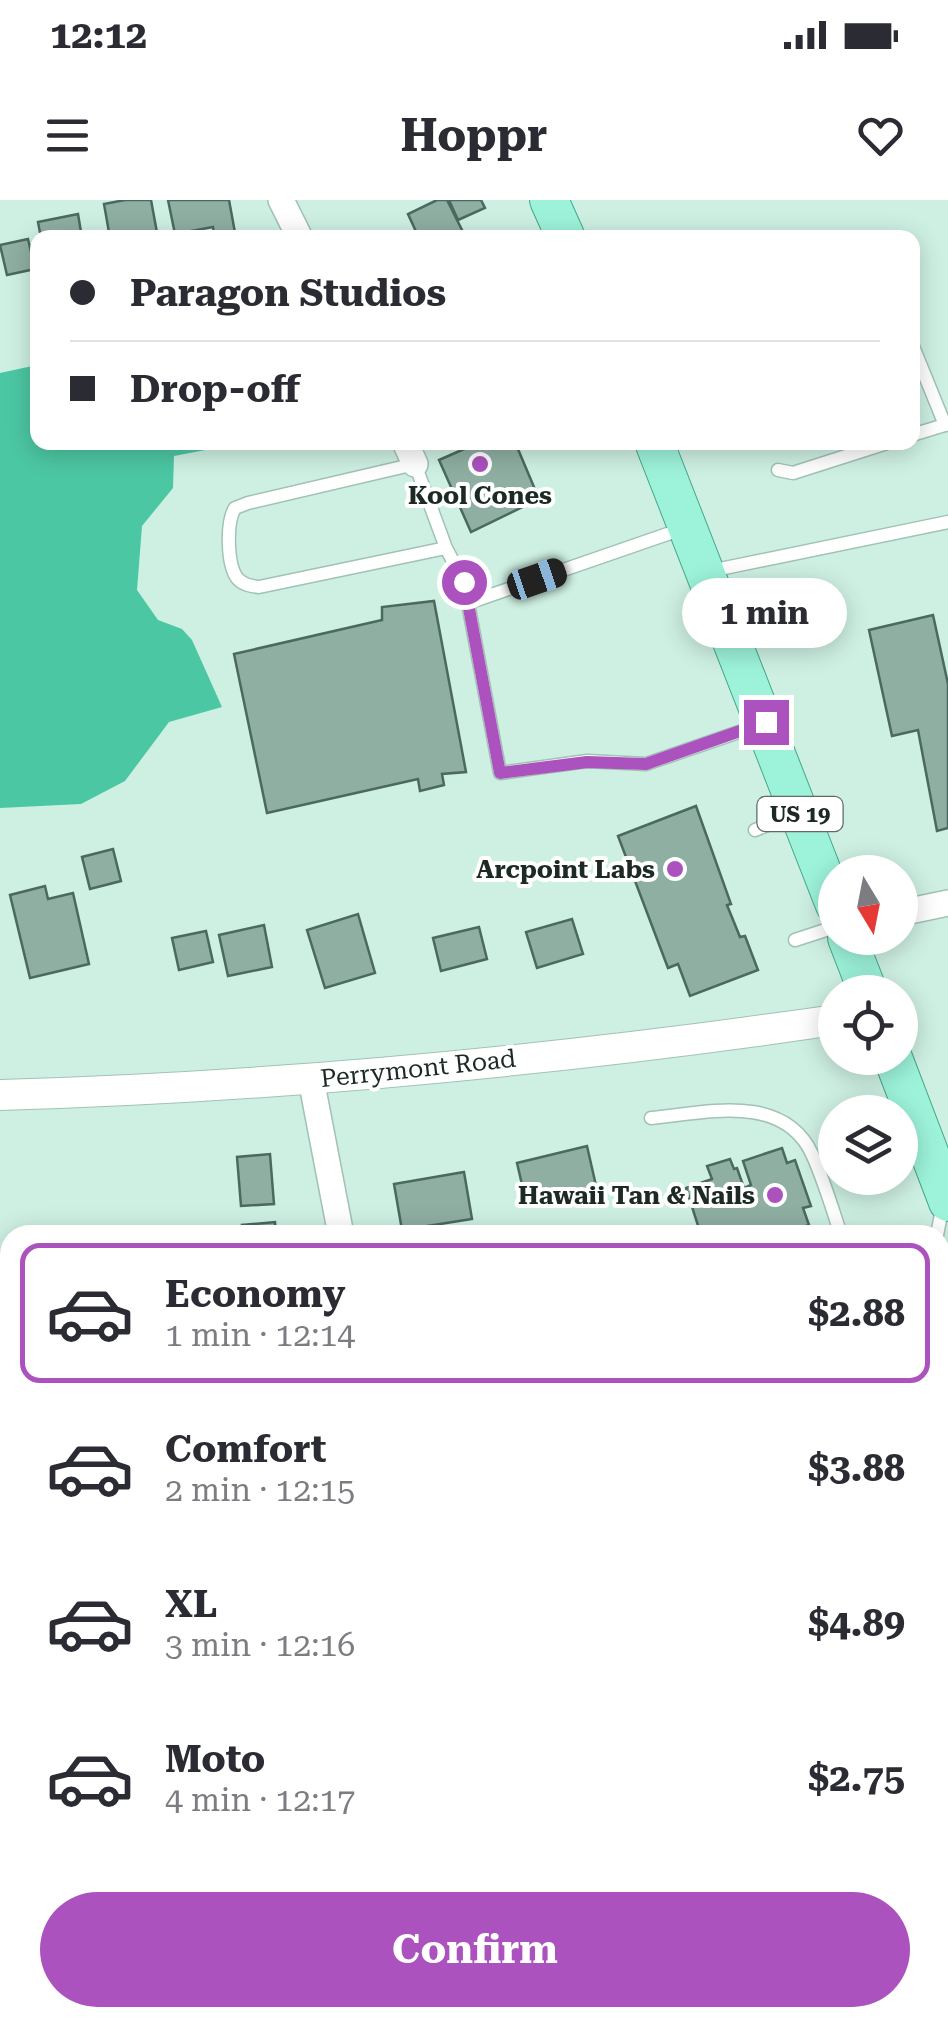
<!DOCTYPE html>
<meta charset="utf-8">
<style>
body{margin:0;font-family:"Roboto Serif",serif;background:#f2f2f3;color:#2b2b33;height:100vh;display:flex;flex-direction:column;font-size:38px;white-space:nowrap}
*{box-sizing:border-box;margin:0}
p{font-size:32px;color:#7c7c81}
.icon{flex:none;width:55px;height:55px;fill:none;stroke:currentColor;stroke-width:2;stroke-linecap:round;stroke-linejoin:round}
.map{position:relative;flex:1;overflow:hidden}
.sheet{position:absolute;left:0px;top:1025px;width:950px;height:802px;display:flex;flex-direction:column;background:#fff;border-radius:30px 30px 0 0;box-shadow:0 5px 25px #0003}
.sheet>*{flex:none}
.top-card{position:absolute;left:30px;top:30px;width:890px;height:220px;border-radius:20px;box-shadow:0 5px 25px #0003;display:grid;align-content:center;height:220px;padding:0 40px;background:#fff}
.needle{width:65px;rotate:170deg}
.controls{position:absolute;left:818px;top:655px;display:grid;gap:20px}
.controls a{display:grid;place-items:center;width:100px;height:100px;border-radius:50%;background:#fff;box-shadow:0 5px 25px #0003;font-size:50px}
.end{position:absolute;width:45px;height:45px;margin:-22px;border:12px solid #ac52be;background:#fff;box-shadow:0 0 0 5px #fff}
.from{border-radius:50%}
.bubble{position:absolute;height:70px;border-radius:35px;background:#fff;box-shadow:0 5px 25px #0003;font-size:32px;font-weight:700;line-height:70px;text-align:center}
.car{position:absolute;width:30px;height:60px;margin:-30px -15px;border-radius:12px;box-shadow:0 0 8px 2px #0007;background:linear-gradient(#222 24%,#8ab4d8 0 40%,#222 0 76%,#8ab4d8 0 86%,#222 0)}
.top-card b{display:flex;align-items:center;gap:35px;height:95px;font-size:38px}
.top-card b+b{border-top:2px solid #e1e1e2}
.top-card i{width:25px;height:25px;background:#2b2b33}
ul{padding:18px 0 0;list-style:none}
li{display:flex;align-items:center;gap:30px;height:140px;margin:0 20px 15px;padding:0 20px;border:5px solid transparent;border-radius:20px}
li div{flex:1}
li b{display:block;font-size:38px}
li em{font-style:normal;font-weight:700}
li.active{border-color:#ac52be}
li>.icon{width:90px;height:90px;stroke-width:1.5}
.primary-button{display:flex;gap:20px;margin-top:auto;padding:20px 40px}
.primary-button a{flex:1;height:115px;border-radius:60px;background:#ac52be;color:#fff;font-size:40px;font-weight:700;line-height:115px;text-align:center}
.status{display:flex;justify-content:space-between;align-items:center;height:70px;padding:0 50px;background:#fff;direction:ltr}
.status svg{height:28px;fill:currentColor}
header{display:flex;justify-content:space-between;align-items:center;height:130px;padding:0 40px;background:#fff;font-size:45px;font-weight:700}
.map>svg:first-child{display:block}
.forest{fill:#4cc7a3}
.building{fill:#8fafa3;stroke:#4b695e;stroke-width:2.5}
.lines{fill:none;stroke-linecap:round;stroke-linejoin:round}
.service-casing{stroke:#a1c2b5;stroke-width:15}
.minor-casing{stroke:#a1c2b5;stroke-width:28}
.tertiary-casing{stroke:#a1c2b5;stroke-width:32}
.primary-casing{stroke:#46a78a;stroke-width:40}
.service{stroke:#fff;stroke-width:12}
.minor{stroke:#fff;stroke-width:25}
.tertiary{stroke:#fff;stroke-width:30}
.primary{stroke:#9df3da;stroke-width:38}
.route{stroke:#ac52be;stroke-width:12}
.poi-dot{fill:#ac52be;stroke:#fff;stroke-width:4}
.labels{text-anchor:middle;stroke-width:8;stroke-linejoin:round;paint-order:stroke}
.shield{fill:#fff;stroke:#606966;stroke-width:2.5}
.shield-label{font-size:22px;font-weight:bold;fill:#1c2924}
.poi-label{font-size:25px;font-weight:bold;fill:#1c2924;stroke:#fff;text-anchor:end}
.street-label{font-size:25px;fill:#1c2924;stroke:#fff}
</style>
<div class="status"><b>12:12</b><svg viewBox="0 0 49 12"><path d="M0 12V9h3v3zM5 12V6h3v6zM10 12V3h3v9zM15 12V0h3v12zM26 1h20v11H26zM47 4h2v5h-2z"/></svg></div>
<header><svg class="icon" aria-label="menu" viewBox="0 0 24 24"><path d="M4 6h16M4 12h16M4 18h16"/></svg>Hoppr<svg class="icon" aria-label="heart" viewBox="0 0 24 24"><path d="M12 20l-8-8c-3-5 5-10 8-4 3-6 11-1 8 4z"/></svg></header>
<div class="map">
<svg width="948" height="1827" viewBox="0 0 948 1827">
<rect width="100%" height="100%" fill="#cef0e3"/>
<path class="forest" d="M37,165L38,242L242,243L174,256L173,288L142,326L137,390L158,420L182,429L192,440L222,507L169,522L125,581L81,604L0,608V173Z"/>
<g class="building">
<path d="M125,0H151L158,38H110L104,4Z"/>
<path d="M168,0H229L236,38H215L213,27L175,34Z"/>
<path d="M437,0H447L466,38H419L408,14Z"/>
<path d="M449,0H481L485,8L458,20Z"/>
<path d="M78,14L82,38H41L38,22Z"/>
<path d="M28,39L35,69L7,75L0,45Z"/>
<path d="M480,242H515L539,299L471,332L439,260Z"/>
<path d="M434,401L466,572L442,574L444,585L420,591L418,579L267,613L234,454L382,420V407Z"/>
<path d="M933,415L948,484V628L937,631L918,530L892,536L869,430Z"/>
<path d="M696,606L731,704L727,705L740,737L745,736L758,770L690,796L678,764L668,768L618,636Z"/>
<path d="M113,649L121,681L90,689L82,657Z"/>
<path d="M45,686L48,699L73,693L89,764L30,778L10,695Z"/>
<path d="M358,714L375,773L325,788L307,730Z"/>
<path d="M572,719L583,754L537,768L526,732Z"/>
<path d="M264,725L272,767L228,776L219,735Z"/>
<path d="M479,727L487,759L441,771L433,738Z"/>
<path d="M206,731L213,762L179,770L172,738Z"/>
<path d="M587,946L597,990L527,1006L517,963Z"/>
<path d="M782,948L787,963L795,960L811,1006L803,1008L809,1025L779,1035H701L686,988L712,979L707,966L730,959L734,969L737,968L744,988L751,985L743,961Z"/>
<path d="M270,954L274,1004L241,1006L237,957Z"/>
<path d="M464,972L472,1019L402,1030L394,984Z"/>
<path d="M275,1022L276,1035H243L242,1025Z"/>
<path d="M948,1257V1324L945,1325L940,1312V1260Z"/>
<path d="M10,1316V1359L0,1361V1319Z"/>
<path d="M948,1705V1793L940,1760V1708Z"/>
<path d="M831,1818H877L878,1827H832Z"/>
</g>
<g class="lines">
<defs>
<g id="service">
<path d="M912,144L945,225"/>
<path d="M912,235L948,224"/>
<path d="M778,270L793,273L890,242"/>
<path d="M446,348L259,387C251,386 243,385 237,378C227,364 226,322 235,308L248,303L415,264L446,348L464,382L500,573L587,561L646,564L762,524"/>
<path d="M710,371L948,322"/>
<path d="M468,403L682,329"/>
<path d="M755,630L795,614"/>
<path d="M795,740L835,727"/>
<path d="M651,918C705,913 783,892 812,954C824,980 832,1008 841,1035"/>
<path d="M937,1035L943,1004"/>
<path d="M940,1093L948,1092"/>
<path d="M927,1818L928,1827"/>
</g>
<g id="minor">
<path d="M281,0L300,38"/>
<path d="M405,242L415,264"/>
<path d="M900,713L948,703"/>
<path d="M311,879L341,1035"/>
<path d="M940,1475L948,1474"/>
<path d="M0,1614L10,1657"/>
</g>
<path id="tertiary" d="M0,895C279,887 559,860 835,820"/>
<g id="primary">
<path d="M549,0L566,38"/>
<path d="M654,242L835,705"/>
<path d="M847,738L868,792"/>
<path d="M893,858L948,1002"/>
</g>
</defs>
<use href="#service" class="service-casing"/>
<use href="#minor" class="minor-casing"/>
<use href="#tertiary" class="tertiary-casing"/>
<use href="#primary" class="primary-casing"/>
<use href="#service" class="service"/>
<use href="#minor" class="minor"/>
<use href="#tertiary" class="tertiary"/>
<use href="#primary" class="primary"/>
</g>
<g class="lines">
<path class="route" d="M464,382L500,573L587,562L646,564L766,522"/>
</g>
<g class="poi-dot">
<circle cx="480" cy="264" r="10"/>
<circle cx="675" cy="669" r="10"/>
<circle cx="775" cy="995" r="10"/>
</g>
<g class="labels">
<rect class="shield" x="757.5" y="597" width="85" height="34" rx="8"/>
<g class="shield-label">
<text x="800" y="622">US 19</text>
</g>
<g class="poi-label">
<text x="480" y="304" text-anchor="middle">Kool Cones</text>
<text x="655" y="678">Arcpoint Labs</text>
<text x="755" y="1004">Hawaii Tan &amp; Nails</text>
</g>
<g class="street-label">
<text transform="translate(418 868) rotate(-6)" y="9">Perrymont Road</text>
</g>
</g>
</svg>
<div class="controls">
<a><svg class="needle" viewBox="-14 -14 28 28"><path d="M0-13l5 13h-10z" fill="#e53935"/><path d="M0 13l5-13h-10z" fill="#7c7c81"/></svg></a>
<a><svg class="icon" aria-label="locate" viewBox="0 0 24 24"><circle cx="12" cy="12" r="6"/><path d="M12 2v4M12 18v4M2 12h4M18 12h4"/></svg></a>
<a><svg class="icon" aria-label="layers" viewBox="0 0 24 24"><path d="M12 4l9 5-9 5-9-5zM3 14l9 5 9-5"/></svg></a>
</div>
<i class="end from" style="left:464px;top:382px"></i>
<i class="end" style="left:766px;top:522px"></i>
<div class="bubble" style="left:682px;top:378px;width:165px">1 min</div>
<i class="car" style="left:537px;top:379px;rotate:71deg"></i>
<div class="top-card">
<b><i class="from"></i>Paragon Studios</b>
<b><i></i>Drop-off</b>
</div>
<section class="sheet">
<ul>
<li class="active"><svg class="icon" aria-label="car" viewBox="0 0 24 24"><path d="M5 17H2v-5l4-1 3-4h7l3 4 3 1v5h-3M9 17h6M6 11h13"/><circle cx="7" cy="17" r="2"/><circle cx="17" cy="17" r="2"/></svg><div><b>Economy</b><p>1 min · 12:14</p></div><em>$2.88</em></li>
<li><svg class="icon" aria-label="car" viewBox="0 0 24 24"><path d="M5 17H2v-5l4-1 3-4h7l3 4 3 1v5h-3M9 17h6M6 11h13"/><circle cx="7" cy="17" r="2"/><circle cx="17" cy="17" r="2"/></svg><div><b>Comfort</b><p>2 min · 12:15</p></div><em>$3.88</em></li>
<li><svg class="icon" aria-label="car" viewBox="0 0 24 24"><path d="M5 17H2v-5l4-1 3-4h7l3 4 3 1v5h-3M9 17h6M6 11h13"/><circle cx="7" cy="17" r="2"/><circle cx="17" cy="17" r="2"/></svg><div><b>XL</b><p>3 min · 12:16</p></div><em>$4.89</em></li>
<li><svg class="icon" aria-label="car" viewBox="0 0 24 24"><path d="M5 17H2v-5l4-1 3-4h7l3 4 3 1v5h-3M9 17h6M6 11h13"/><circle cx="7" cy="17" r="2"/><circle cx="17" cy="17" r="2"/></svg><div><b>Moto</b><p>4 min · 12:17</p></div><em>$2.75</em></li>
</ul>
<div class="primary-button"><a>Confirm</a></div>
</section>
</div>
